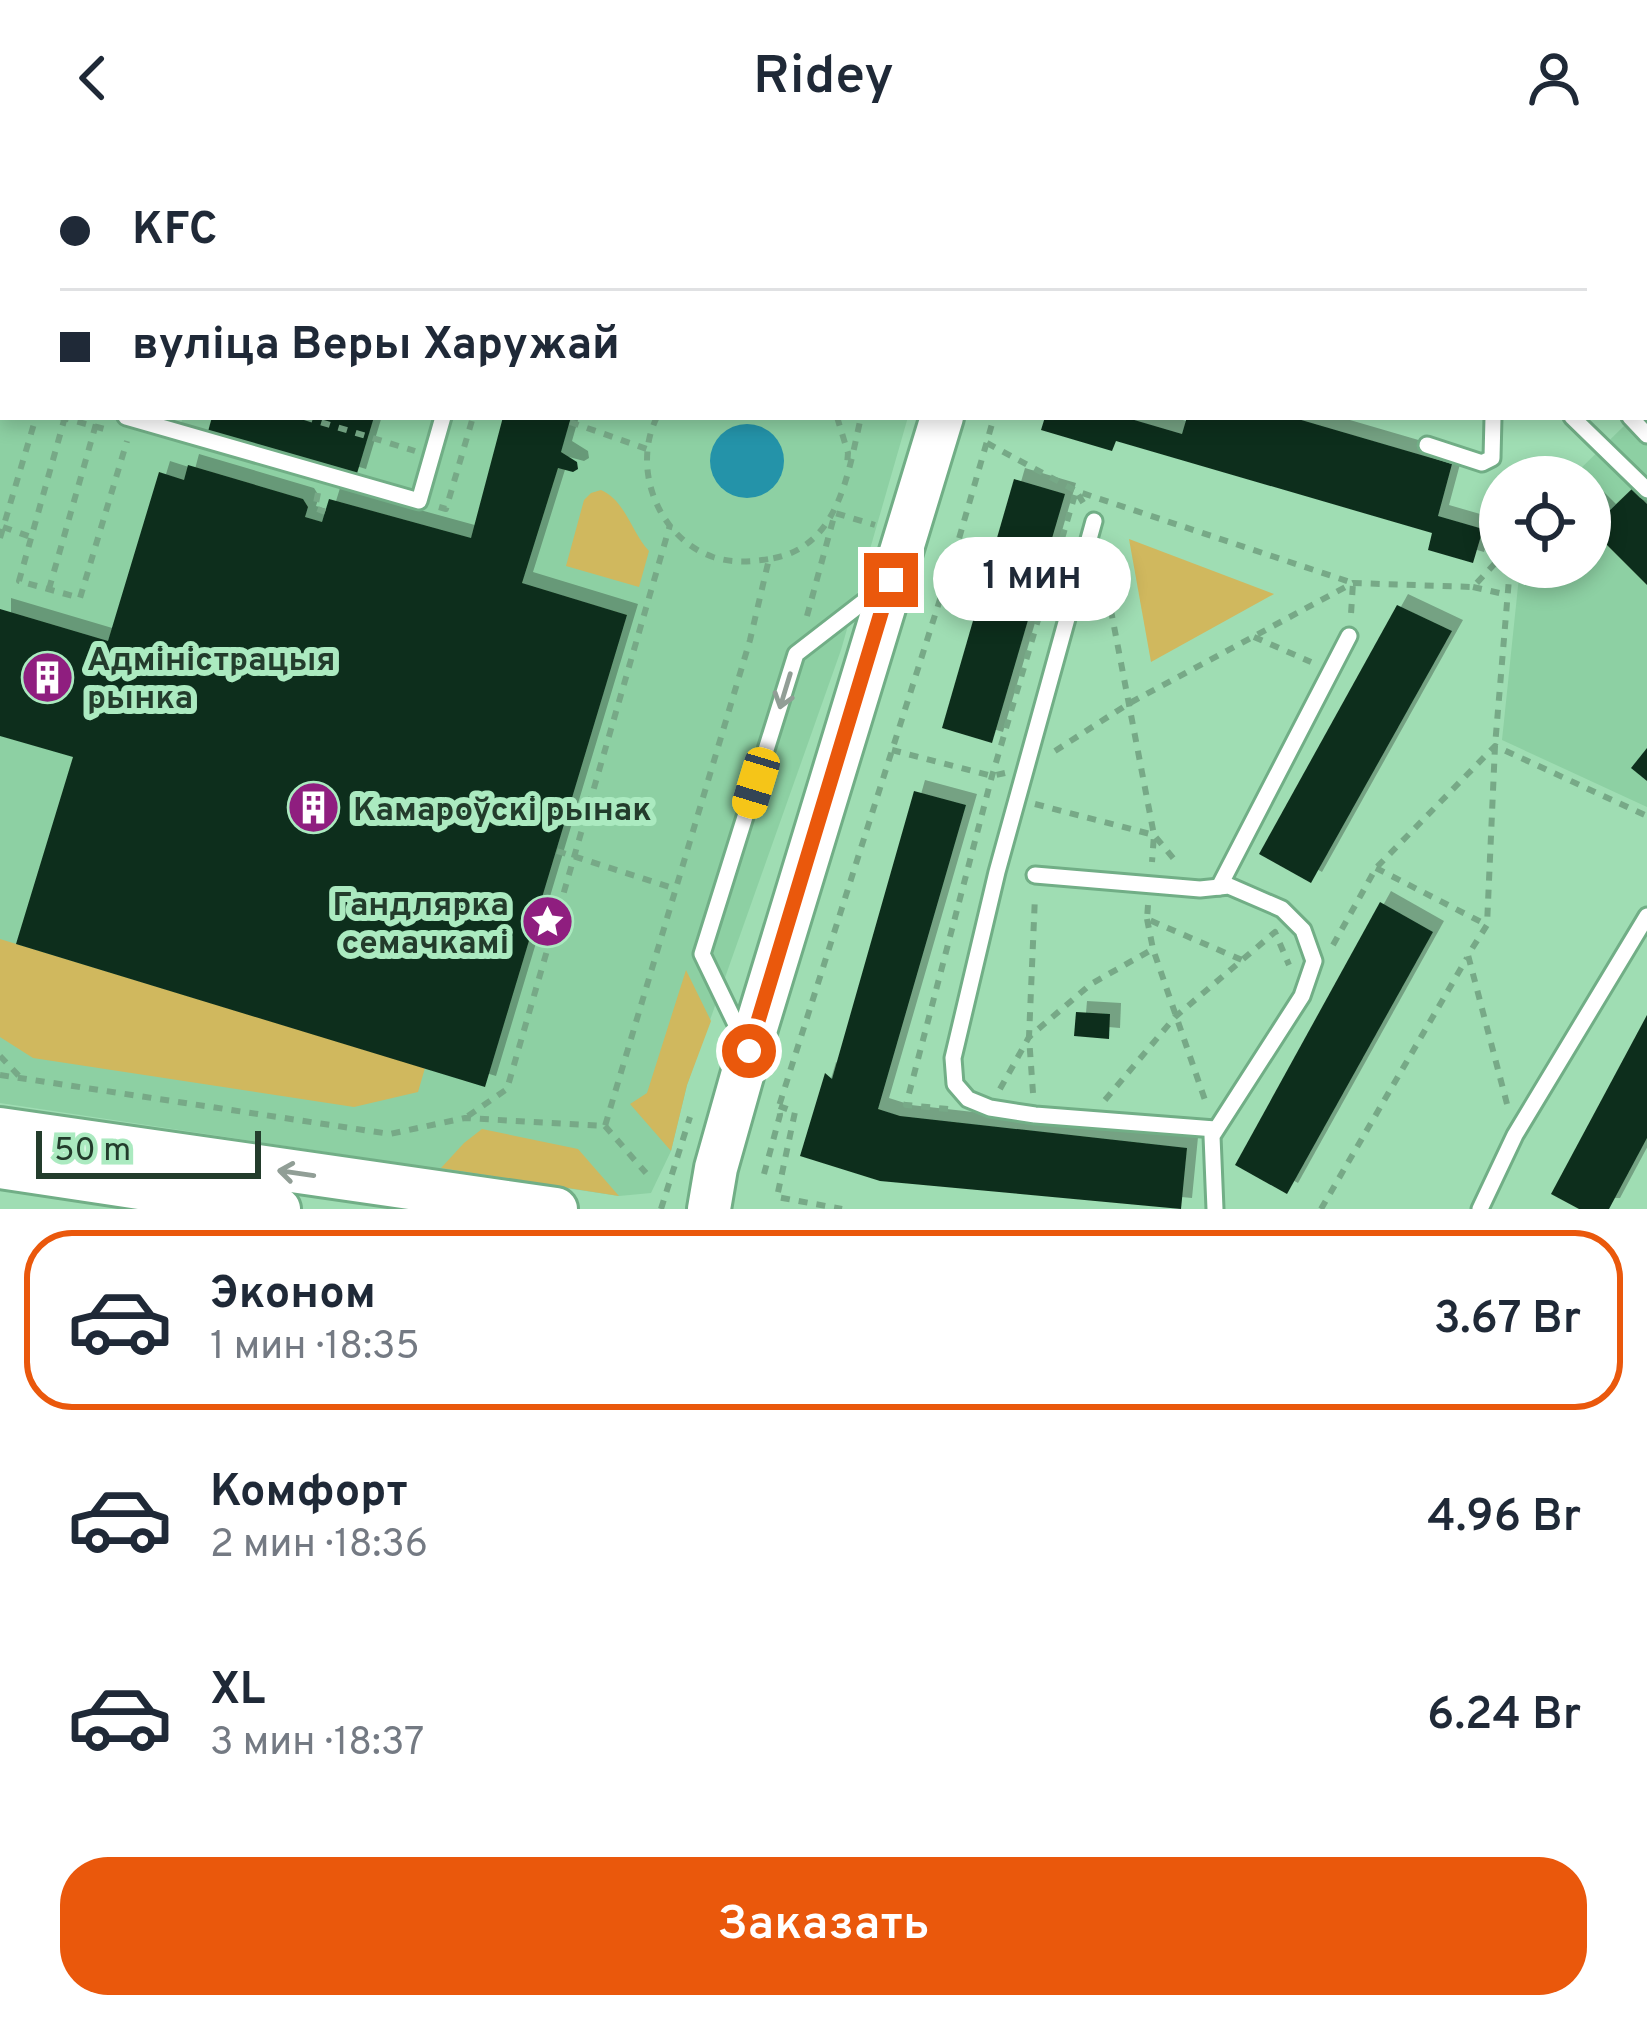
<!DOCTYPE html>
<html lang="ru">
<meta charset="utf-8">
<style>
body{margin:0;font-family:Overpass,sans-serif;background:#f2f2f3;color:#1f2937;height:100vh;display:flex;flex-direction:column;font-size:45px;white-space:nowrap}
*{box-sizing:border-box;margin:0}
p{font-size:39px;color:#747a83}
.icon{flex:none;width:66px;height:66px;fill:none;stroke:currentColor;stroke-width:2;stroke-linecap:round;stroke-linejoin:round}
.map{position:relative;height:1053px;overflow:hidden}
.drawer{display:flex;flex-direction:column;background:#fff;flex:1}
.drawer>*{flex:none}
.banner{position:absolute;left:0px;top:0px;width:1647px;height:264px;box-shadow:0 6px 18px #0003;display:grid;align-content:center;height:264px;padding:0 60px;background:#fff}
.buttons{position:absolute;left:1479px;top:300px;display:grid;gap:24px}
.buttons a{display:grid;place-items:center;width:132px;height:132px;border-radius:50%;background:#fff;box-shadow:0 6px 18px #0003;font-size:60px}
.scale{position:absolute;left:36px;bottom:30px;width:225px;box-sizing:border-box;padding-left:12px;border:6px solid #233c2c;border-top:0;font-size:33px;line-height:42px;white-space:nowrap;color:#233c2c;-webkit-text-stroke:9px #abeac0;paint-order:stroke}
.end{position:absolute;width:54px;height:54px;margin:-27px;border:15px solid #ea580c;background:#fff;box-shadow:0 0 0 6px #fff}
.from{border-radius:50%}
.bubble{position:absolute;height:84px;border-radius:42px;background:#fff;box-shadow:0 6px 18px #0003;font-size:39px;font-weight:600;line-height:84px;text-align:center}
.car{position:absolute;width:36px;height:72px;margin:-36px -18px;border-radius:15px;box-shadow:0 0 9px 3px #0007;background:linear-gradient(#f5c518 24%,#345 0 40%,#f5c518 0 76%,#345 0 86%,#f5c518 0)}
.banner b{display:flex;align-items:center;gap:42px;height:114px;font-size:45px}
.banner b+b{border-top:3px solid #e0e1e3}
.banner i{width:30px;height:30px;background:#1f2937}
ul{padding:21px 0 0;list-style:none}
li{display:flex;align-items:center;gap:36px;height:180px;margin:0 24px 18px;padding:0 36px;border:6px solid transparent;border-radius:48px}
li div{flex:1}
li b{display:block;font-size:45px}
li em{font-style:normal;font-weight:600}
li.selected{border-color:#ea580c}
li>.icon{width:108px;height:108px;stroke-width:1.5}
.action{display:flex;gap:24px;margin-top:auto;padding:24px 60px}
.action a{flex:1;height:138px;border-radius:48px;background:#ea580c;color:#fff;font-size:48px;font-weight:600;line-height:138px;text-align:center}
header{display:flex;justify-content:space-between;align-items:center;height:156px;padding:0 60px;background:#fff;font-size:54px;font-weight:600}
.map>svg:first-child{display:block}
.built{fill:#8dd0a3}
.green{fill:#d0b85e}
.water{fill:#2493a9}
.building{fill:#102e1c;filter:url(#shadow)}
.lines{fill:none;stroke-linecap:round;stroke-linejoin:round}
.lane-casing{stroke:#71ae86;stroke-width:21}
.secondary-casing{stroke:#71ae86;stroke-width:48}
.path{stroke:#77a987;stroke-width:6;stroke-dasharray:9 9;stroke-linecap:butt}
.lane{stroke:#fff;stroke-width:15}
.secondary{stroke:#fff;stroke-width:42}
.oneway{stroke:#919e96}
.route{stroke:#ea580c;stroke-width:15}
.labels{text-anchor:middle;stroke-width:12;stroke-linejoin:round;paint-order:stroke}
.poi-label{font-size:33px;font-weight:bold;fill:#233c2c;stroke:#abeac0;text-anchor:start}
</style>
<header><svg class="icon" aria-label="back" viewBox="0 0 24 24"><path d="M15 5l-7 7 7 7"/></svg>Ridey<svg class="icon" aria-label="person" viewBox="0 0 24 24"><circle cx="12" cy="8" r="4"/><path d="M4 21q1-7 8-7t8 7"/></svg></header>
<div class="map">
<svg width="1647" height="1053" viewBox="0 0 1647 1053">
<defs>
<filter id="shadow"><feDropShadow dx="11" dy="-11" stdDeviation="0" flood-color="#0004"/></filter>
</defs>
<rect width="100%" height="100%" fill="#9fddb3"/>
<g class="built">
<path d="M22,0H981L980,3H32Z"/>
<path d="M0,216L3,217V261H149L180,270L183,261H212L207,279L374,261H908L841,494L687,929L671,995L651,1037L619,1040L0,947Z"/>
<path d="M1625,269L1647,289V651L1502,584L1520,411H1590V321H1572Z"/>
</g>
<g class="green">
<path d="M601,334C626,345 631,376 649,395L639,431L566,410L584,344L591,337Z"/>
<path d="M1129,383L1274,438L1151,506Z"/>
<path d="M0,783L425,912L418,936L354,951L33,902L0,881Z"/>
<path d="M686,814L711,865L687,929L671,995L630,948L647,937Z"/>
<path d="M482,973L578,993L619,1040L441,1012L464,987Z"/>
</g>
<circle class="water" cx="747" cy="305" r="37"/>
<g class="building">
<path d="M212,261H374L355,324L207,279Z"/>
<path d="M503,261H571L561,296L577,306L578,313L573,316L558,312L522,427L627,459L485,931L16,788L73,601L0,580V453L108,485L159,316L184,324L188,309L303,343L308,351L305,361L322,366L329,343L471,382Z"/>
<path d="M1045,261H1124L1182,278L1187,261H1291L1452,308L1438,360L1483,373L1473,407L1428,394L1432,377L1116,285L1112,295L1041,274Z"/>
<path d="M1014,323L1065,338L992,587L942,572Z"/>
<path d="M1632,333L1647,348V429L1596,378L1590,383V344L1605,359Z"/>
<path d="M1397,449L1452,475L1311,727L1259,698Z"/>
<path d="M1647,592V625L1631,612Z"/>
<path d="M914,635L966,649L878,953L900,960L1187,992L1181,1053L880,1025L800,1000L825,917L832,923Z"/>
<path d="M1380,746L1433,776L1287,1038L1235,1009Z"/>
<path d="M1076,856L1110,858L1109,883L1074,880Z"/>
<path d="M1647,859V982L1609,1053H1579L1551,1038Z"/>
</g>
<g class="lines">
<defs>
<g id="lane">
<path d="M83,0L92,3"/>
<path d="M1250,0L1260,3"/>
<path d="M130,3L131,0"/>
<path d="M1193,3L1194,0"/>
<path d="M1513,3V0"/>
<path d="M1644,208L1647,205"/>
<path d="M0,224L3,225"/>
<path d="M126,261L419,345L443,261"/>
<path d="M1572,261L1647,334"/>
<path d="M1630,261L1647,279"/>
<path d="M1427,289L1482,307L1492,302L1493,261"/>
<path d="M1094,365L997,716L953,902L955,928L968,943L990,952L1035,959L1215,973"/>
<path d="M1035,719L1200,733L1229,730L1282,753L1303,774L1314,805L1302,840L1212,980L1215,1053"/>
<path d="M1219,731L1349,480"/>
<path d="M744,885L702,798L796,498L880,433"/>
<path d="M1480,1053L1515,979L1647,760"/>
</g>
<g id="secondary">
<path d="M1021,3L1022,0"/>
<path d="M0,973L556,1053"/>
<path d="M0,1011L279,1053"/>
<path d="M709,1053L716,1012L749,895L942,261"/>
</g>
</defs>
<use href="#lane" class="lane-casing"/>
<use href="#secondary" class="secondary-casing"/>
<g class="path">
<path d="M1399,0L1400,3"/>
<path d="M932,3L933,0"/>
<path d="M1069,3L1070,0"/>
<path d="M1619,3L1621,0"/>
<path d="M0,41L3,42"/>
<path d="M0,82L3,83"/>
<path d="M0,126L3,127"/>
<path d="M0,169L3,170"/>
<path d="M60,261L108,274"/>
<path d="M65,261L19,425L80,442L127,285"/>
<path d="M304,261L415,295"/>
<path d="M657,261C631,312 658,382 713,401C732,407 750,406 769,403"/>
<path d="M837,261L848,297L847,309"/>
<path d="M570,266L647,293"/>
<path d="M987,287L1076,335L1353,427L1351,458"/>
<path d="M1513,321V307"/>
<path d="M318,337L315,352L325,356"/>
<path d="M439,351L446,353L473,261"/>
<path d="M3,371L31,381"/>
<path d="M0,382L36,261"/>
<path d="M1104,418L1154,679L1152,706"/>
<path d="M1473,431L1508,439"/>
<path d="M49,433L98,261"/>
<path d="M807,460L835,357L875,369"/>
<path d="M1254,481L1311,506"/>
<path d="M892,594L992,620L1005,617"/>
<path d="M1055,595L1128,548L1353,427L1473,431L1500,402"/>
<path d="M1035,648L1154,679L1178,708"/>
<path d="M557,695L676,733"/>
<path d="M1376,712L1487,769"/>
<path d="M1148,749L1147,763L1242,804"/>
<path d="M1147,763L1153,793L1206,947"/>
<path d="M1333,789L1376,712L1495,590L1647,660"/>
<path d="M0,900L19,920"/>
<path d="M0,919L390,978L465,962L605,970L750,484L769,403C839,393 848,317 861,261"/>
<path d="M1000,933L1029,881L1091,828L1153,793"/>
<path d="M1033,937L1029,881L1035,740"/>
<path d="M1105,944L1175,861L1275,776L1289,809"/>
<path d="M1507,948L1468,799L1487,769L1495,590L1510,411"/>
<path d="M779,950L795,956L777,1041L842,1053"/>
<path d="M948,953L906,949L992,620L1076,335L1084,348"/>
<path d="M468,960L507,933L670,369"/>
<path d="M605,970L646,1017"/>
<path d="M764,1018L780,959L779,950L956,393L994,261"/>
<path d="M661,1053L690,961"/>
<path d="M1321,1053L1467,802"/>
</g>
<use href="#lane" class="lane"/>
<use href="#secondary" class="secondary"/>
</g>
<defs><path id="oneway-shaft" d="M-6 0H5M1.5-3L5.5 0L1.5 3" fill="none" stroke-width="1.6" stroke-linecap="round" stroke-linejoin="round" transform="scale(3)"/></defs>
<g class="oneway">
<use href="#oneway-shaft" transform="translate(785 535) rotate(107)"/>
<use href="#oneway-shaft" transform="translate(296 1017) rotate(-172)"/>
</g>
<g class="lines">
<path class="route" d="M749,895L891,424"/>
</g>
<defs>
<symbol id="building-disc" viewBox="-11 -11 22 22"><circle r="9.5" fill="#8f1e7f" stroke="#abeac0"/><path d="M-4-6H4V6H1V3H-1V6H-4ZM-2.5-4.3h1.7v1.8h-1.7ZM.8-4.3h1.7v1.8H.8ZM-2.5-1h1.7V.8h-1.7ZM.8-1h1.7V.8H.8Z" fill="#fff"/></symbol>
<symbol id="sight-disc" viewBox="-11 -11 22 22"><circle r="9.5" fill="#8f1e7f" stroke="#abeac0"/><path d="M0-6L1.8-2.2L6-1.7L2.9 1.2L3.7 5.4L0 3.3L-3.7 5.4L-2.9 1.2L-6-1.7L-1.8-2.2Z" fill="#fff"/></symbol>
</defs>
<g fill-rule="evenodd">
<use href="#building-disc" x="18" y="492" width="59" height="59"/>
<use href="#building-disc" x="284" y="622" width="59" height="59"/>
<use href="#sight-disc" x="518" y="736" width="59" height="59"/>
</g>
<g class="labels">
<g class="poi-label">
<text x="87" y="514">Адміністрацыя<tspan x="87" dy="38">рынка</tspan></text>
<text x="353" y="664">Камароўскі рынак</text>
<text x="509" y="759" text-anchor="end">Гандлярка<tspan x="509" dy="38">семачкамі</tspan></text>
</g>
</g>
</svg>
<div class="buttons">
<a><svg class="icon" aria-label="locate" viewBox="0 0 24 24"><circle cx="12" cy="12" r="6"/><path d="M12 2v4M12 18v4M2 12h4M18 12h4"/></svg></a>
</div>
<div class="scale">50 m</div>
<i class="end from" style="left:749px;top:895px"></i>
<i class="end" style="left:891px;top:424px"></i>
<div class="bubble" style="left:933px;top:381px;width:198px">1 мин</div>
<i class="car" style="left:756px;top:627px;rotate:197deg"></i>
<div class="banner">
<b><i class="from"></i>KFC</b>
<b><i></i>вуліца Веры Харужай</b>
</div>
</div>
<section class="drawer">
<ul>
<li class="selected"><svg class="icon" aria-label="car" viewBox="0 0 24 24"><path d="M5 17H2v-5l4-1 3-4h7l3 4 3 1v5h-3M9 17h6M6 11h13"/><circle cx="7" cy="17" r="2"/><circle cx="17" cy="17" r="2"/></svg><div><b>Эконом</b><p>1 мин · 18:35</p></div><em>3.67 Br</em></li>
<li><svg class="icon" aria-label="car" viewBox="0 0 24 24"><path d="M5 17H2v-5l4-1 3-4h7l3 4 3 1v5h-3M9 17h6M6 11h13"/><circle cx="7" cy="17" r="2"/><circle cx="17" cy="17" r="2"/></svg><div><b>Комфорт</b><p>2 мин · 18:36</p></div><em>4.96 Br</em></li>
<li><svg class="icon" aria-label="car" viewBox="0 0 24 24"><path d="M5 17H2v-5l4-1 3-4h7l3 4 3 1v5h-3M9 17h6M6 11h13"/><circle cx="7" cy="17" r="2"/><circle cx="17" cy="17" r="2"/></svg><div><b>XL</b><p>3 мин · 18:37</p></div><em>6.24 Br</em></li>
</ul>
<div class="action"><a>Заказать</a></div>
</section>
